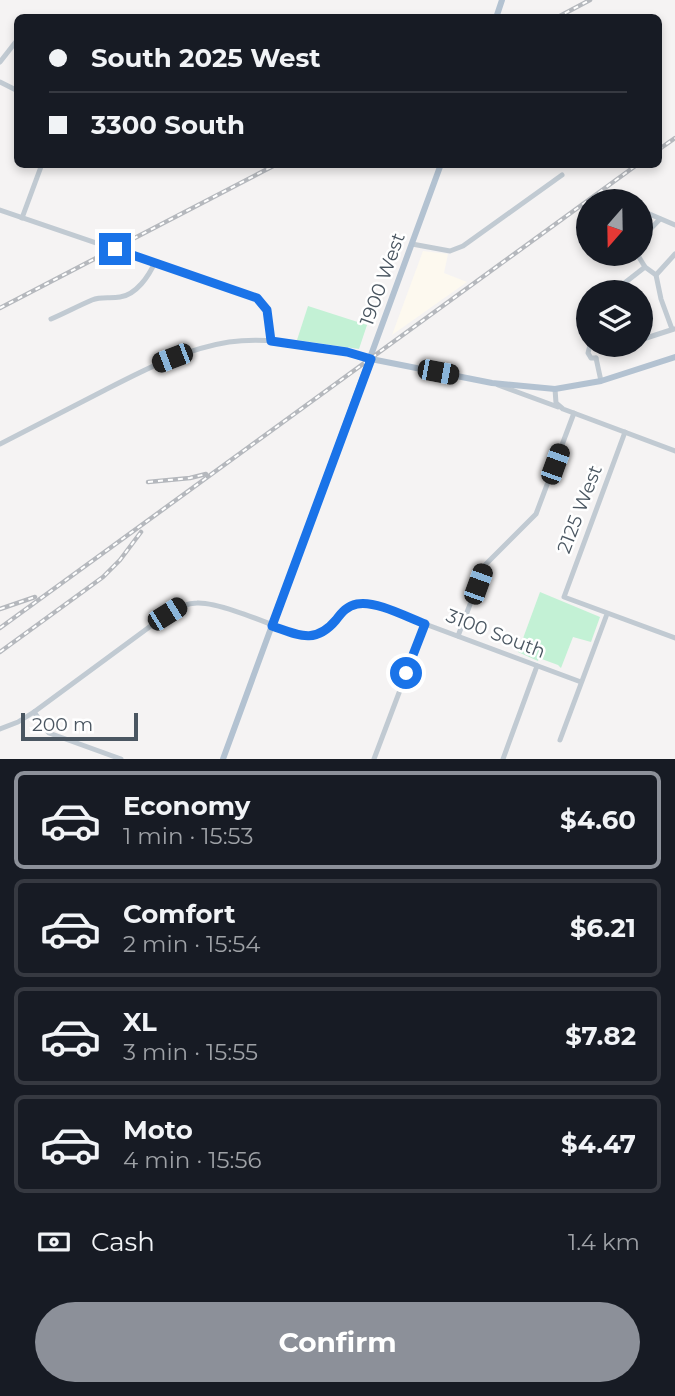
<!DOCTYPE html>
<meta charset="utf-8">
<style>
body{margin:0;font-family:Montserrat,sans-serif;background:#242831;color:#f1f3f6;height:100vh;display:flex;flex-direction:column;font-size:26px;white-space:nowrap}
*{box-sizing:border-box;margin:0}
p{font-size:23px;color:#9ea1a6}
.icon{flex:none;width:38px;height:38px;fill:none;stroke:currentColor;stroke-width:2;stroke-linecap:round;stroke-linejoin:round}
.map{position:relative;height:759px;overflow:hidden}
.sheet{display:flex;flex-direction:column;background:#171b24;flex:1}
.sheet>*{flex:none}
.hud{position:absolute;left:14px;top:14px;width:648px;height:154px;border-radius:10px;box-shadow:0 4px 10px #0003;display:grid;align-content:center;height:154px;padding:0 35px;background:#171b24}
.needle{width:46px;rotate:200deg}
.controls{position:absolute;left:576px;top:189px;display:grid;gap:14px}
.controls a{display:grid;place-items:center;width:77px;height:77px;border-radius:50%;background:#171b24;box-shadow:0 4px 10px #0003;font-size:35px}
.scale{position:absolute;left:21px;bottom:18px;width:117px;box-sizing:border-box;padding-left:7px;border:4px solid #4a5661;border-top:0;font-size:19px;line-height:24px;white-space:nowrap;color:#4a5661;-webkit-text-stroke:5px #fff;paint-order:stroke}
.end{position:absolute;width:32px;height:32px;margin:-16px;border:9px solid #1a73e8;background:#fff;box-shadow:0 0 0 4px #fff}
.from{border-radius:50%}
.car{position:absolute;width:21px;height:42px;margin:-21px -10px;border-radius:9px;box-shadow:0 0 5px 2px #0007;background:linear-gradient(#222 24%,#8ab4d8 0 40%,#222 0 76%,#8ab4d8 0 86%,#222 0)}
.hud b{display:flex;align-items:center;gap:24px;height:66px;font-size:26px}
.hud b+b{border-top:2px solid #363941}
.hud i{width:18px;height:18px;background:#f1f3f6}
ul{padding:12px 0 0;list-style:none}
li{display:flex;align-items:center;gap:21px;height:98px;margin:0 14px 10px;padding:0 21px;border:4px solid #363941;border-radius:10px}
li div{flex:1}
li b{display:block;font-size:26px}
li em{font-style:normal;font-weight:700}
li.active{border-color:#8c9099}
li>.icon{width:63px;height:63px;stroke-width:1.5}
.pay{display:flex;align-items:center;gap:18px;height:77px;padding:0 35px;font-size:26px}
.pay p{margin-inline-start:auto}
.button{display:flex;gap:14px;margin-top:auto;padding:14px 35px}
.button a{flex:1;height:80px;border-radius:42px;background:#8c9099;color:#fff;font-size:28px;font-weight:700;line-height:80px;text-align:center}
.map>svg:first-child{display:block}
.commercial{fill:#fdf9ef}
.green{fill:#c3f1d5}
.lines{fill:none;stroke-linecap:round;stroke-linejoin:round}
.minor{stroke:#c1cad2;stroke-width:5}
.major{stroke:#b3c2d1;stroke-width:6}
.rail-casing{stroke:#b5b8bd;stroke-width:4.5}
.rail{stroke:#fff;stroke-width:2;stroke-dasharray:5;stroke-linecap:butt}
.route{stroke:#1a73e8;stroke-width:9}
.labels{text-anchor:middle;stroke-width:5;stroke-linejoin:round;paint-order:stroke}
.street-label{font-size:19px;fill:#4a5661;stroke:#fff}
</style>
<div class="map">
<svg width="675" height="759" viewBox="0 0 675 759">
<rect width="100%" height="100%" fill="#f5f3f3"/>
<path class="commercial" d="M423,251L448,254L444,273L467,282L392,335Z"/>
<g class="green">
<path d="M308,306L367,325L359,349L297,340Z"/>
<path d="M540,592L600,617L591,642L573,637L561,668L558,665L539,658L538,661L518,652Z"/>
</g>
<g class="lines">
<g class="minor">
<path d="M0,62L18,39"/>
<path d="M0,82L18,91"/>
<path d="M0,210L257,298L267,310L271,341"/>
<path d="M640,210L675,225"/>
<path d="M22,218L42,164"/>
<path d="M640,240L660,219"/>
<path d="M412,244L450,251L463,246L562,175"/>
<path d="M637,254L645,267L656,275L661,299L672,329"/>
<path d="M656,275L675,254"/>
<path d="M613,292L645,267"/>
<path d="M51,319C65,313 78,306 92,300C102,296 110,299 120,297C136,295 149,276 155,262"/>
<path d="M640,340L674,329"/>
<path d="M590,345L588,353L591,358H596"/>
<path d="M603,351L626,345"/>
<path d="M596,358L601,381"/>
<path d="M498,385L558,407"/>
<path d="M555,389L556,403L563,409L675,451"/>
<path d="M625,432L564,597L675,638"/>
<path d="M0,444C35,426 70,408 105,390C144,370 184,349 229,342C272,336 329,347 371,359"/>
<path d="M458,636L485,565L536,514L574,413"/>
<path d="M34,712L49,733L121,759"/>
<path d="M0,729L18,722L34,712L167,614C176,608 185,603 197,603C221,602 276,627 301,636C342,633 332,599 374,605L581,682"/>
<path d="M560,740L607,614"/>
<path d="M374,759L425,624"/>
<path d="M503,759L537,666"/>
</g>
<g class="major">
<path d="M496,18L502,0"/>
<path d="M371,359L492,383L555,389L601,381L675,357"/>
<path d="M223,759L441,164"/>
</g>
<defs>
<g id="rail">
<path d="M556,18L590,0"/>
<path d="M658,150L675,138"/>
<path d="M0,308L277,164"/>
<path d="M148,482L190,478L206,474"/>
<path d="M0,609L35,597"/>
<path d="M0,628L638,164"/>
<path d="M0,652L103,577L120,560L141,532"/>
</g>
</defs>
<use href="#rail" class="rail-casing"/>
<use href="#rail" class="rail"/>
</g>
<g class="lines">
<path class="route" d="M115,249L257,298L267,310L271,341L347,352L371,359L272,626C298,635 315,645 336,620C342,612 347,606 357,604C375,600 407,617 425,624L406,673"/>
</g>
<g class="labels">
<g class="street-label">
<text transform="translate(382 279) rotate(-70)" y="7">1900 West</text>
<text transform="translate(579 509) rotate(-69)" y="7">2125 West</text>
<text transform="translate(496 633) rotate(21)" y="7">3100 South</text>
</g>
</g>
</svg>
<div class="controls">
<a><svg class="needle" viewBox="-14 -14 28 28"><path d="M0-13l5 13h-10z" fill="#e53935"/><path d="M0 13l5-13h-10z" fill="#9ea1a6"/></svg></a>
<a><svg class="icon" aria-label="layers" viewBox="0 0 24 24"><path d="M12 4l9 5-9 5-9-5zM3 14l9 5 9-5"/></svg></a>
</div>
<div class="scale">200 m</div>
<i class="end from" style="left:406px;top:673px"></i>
<i class="end" style="left:115px;top:249px"></i>
<i class="car" style="left:172px;top:358px;rotate:249deg"></i>
<i class="car" style="left:438px;top:372px;rotate:101deg"></i>
<i class="car" style="left:555px;top:464px;rotate:20deg"></i>
<i class="car" style="left:478px;top:584px;rotate:20deg"></i>
<i class="car" style="left:167px;top:614px;rotate:58deg"></i>
<div class="hud">
<b><i class="from"></i>South 2025 West</b>
<b><i></i>3300 South</b>
</div>
</div>
<section class="sheet">
<ul>
<li class="active"><svg class="icon" aria-label="car" viewBox="0 0 24 24"><path d="M5 17H2v-5l4-1 3-4h7l3 4 3 1v5h-3M9 17h6M6 11h13"/><circle cx="7" cy="17" r="2"/><circle cx="17" cy="17" r="2"/></svg><div><b>Economy</b><p>1 min · 15:53</p></div><em>$4.60</em></li>
<li><svg class="icon" aria-label="car" viewBox="0 0 24 24"><path d="M5 17H2v-5l4-1 3-4h7l3 4 3 1v5h-3M9 17h6M6 11h13"/><circle cx="7" cy="17" r="2"/><circle cx="17" cy="17" r="2"/></svg><div><b>Comfort</b><p>2 min · 15:54</p></div><em>$6.21</em></li>
<li><svg class="icon" aria-label="car" viewBox="0 0 24 24"><path d="M5 17H2v-5l4-1 3-4h7l3 4 3 1v5h-3M9 17h6M6 11h13"/><circle cx="7" cy="17" r="2"/><circle cx="17" cy="17" r="2"/></svg><div><b>XL</b><p>3 min · 15:55</p></div><em>$7.82</em></li>
<li><svg class="icon" aria-label="car" viewBox="0 0 24 24"><path d="M5 17H2v-5l4-1 3-4h7l3 4 3 1v5h-3M9 17h6M6 11h13"/><circle cx="7" cy="17" r="2"/><circle cx="17" cy="17" r="2"/></svg><div><b>Moto</b><p>4 min · 15:56</p></div><em>$4.47</em></li>
</ul>
<div class="pay"><svg class="icon" aria-label="cash" viewBox="0 0 24 24"><path d="M3 7h18v10H3z"/><circle cx="12" cy="12" r="2"/></svg>Cash<p>1.4 km</p></div>
<div class="button"><a>Confirm</a></div>
</section>
